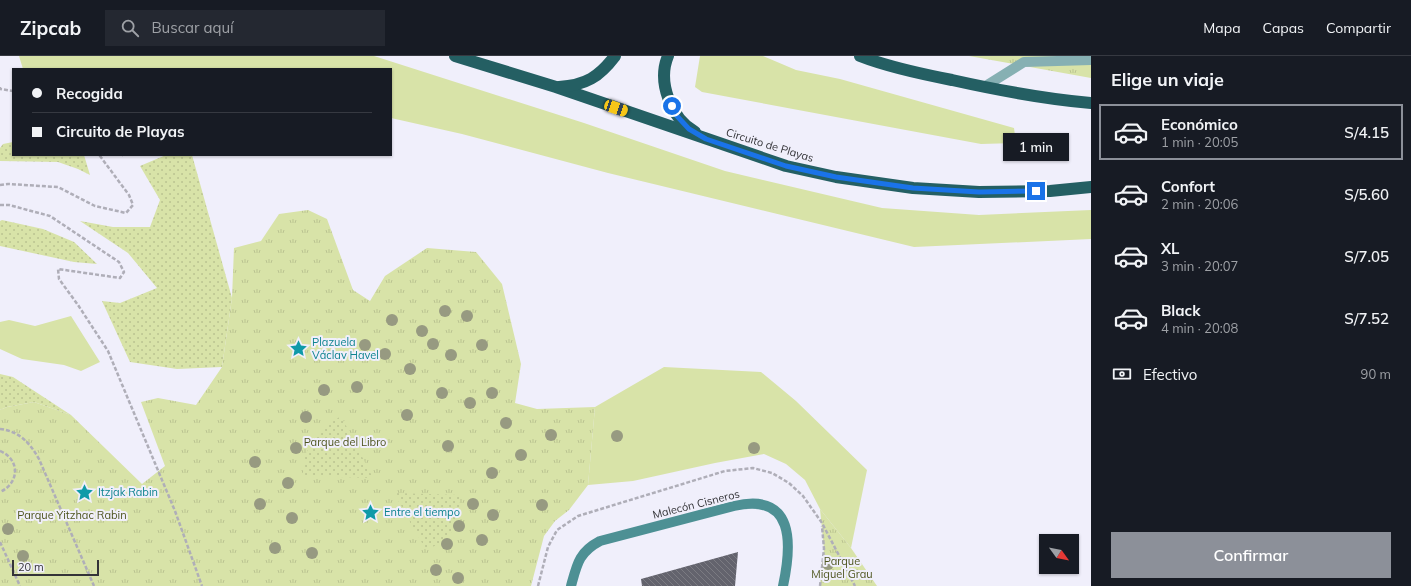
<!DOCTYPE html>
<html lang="es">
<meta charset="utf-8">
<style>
body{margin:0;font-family:Mulish,sans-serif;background:#242831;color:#f1f3f6;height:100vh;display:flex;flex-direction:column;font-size:15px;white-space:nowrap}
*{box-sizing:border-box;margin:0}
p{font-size:13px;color:#9ea1a6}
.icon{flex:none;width:22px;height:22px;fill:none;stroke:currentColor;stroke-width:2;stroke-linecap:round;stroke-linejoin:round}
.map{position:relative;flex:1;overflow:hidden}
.side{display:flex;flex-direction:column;background:#171b24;width:320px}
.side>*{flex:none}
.hud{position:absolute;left:12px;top:12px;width:380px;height:88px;border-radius:0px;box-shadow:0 1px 3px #0004;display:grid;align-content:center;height:88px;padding:0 20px;background:#171b24}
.needle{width:26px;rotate:123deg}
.buttons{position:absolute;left:1039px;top:478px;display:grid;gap:8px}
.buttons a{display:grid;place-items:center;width:40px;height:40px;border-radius:0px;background:#171b24;box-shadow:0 1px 3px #0004;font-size:20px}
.scale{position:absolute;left:12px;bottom:10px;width:87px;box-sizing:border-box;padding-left:4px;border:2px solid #343438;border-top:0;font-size:11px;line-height:14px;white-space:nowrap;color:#343438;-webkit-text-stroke:3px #f0effb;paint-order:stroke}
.end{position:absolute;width:18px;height:18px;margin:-9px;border:5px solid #1a73e8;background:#fff;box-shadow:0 0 0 2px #fff}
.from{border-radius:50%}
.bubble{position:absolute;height:28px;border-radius:0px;background:#171b24;box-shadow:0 1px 3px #0004;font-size:13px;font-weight:600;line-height:28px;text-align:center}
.car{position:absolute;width:12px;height:24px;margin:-12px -6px;border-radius:5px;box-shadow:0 0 3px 1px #0007;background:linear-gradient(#f5c518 24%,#345 0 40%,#f5c518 0 76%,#345 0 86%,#f5c518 0)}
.hud b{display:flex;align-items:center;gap:14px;height:38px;font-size:15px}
.hud b+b{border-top:1px solid #363941}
.hud i{width:10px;height:10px;background:#f1f3f6}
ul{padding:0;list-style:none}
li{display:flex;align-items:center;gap:12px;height:56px;margin:0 8px 6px;padding:0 12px;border:2px solid transparent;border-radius:0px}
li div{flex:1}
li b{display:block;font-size:15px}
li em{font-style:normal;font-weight:600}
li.current{border-color:#8c9099}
li>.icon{width:36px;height:36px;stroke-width:1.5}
h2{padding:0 20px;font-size:18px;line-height:48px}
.pay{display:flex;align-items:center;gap:10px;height:44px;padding:0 20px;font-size:15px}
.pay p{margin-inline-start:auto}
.cta{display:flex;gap:8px;margin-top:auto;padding:8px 20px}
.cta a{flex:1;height:46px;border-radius:0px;background:#8c9099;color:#fff;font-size:16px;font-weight:600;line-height:46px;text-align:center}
header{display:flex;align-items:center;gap:24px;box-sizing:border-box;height:56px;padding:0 20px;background:#171b24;border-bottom:1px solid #363941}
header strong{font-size:19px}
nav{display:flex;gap:22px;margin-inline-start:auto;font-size:14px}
.search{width:280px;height:36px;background:#242831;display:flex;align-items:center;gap:10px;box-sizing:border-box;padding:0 14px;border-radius:0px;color:#9ea1a6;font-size:15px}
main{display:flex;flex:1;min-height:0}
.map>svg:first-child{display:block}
.grass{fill:#d8e3a8}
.park{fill:url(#park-tufts)}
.garden{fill:url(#garden-dots)}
.building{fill:url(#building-back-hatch)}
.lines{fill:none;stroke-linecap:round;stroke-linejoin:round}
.path{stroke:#afaeb8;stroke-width:2.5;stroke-dasharray:4 2;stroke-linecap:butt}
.lane{stroke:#86b0b3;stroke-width:10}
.secondary{stroke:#4d9094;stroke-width:10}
.highway{stroke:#245f63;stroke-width:12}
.tree{fill:#979a81}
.route{stroke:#1a73e8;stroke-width:5}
.labels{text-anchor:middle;stroke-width:4;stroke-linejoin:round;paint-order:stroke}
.street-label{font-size:11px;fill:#343438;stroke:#f0effb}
.culture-label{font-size:11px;fill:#0d838f;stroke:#f0effb;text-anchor:start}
.park-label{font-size:11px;fill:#4e551e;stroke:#f0effb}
</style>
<header>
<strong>Zipcab</strong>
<div class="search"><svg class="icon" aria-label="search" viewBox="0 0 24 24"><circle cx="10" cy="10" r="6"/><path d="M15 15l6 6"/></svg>Buscar aquí</div>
<nav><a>Mapa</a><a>Capas</a><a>Compartir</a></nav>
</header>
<main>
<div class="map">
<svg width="1091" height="530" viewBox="0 0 1091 530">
<defs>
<pattern id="park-tufts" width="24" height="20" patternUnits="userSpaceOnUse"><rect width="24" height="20" fill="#d8e3a8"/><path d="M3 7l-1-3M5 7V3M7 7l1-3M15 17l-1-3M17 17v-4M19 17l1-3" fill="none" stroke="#bac391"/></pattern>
<pattern id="garden-dots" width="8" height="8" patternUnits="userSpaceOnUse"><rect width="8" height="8" fill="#d8e3a8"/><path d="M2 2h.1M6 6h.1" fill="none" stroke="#bac391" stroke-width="1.8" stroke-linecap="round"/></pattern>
<pattern id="building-back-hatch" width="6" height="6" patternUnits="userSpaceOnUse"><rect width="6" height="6" fill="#63636d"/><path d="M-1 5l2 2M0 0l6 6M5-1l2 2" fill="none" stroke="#7b7b82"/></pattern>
</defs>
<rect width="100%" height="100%" fill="#f0effb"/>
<g class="grass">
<path d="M19,0H374L584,67L725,115L882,152L979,159L1091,154V183L914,191L608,117L462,78L391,62V13H23Z"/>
<path d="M700,0H763L796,14L840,23L1014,72L1016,87L981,88L702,36L695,31Z"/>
<path d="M71,260L100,306L81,315L64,309L22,303L0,293V266L9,264L35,270Z"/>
<path d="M664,311L761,316L796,345L867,414L851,492L820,453L805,424L786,408L764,398L715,407L633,425L588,429L595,351Z"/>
</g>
<g class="park">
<path d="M969,0H1091V22Z"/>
<path d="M308,154L327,163L353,234L370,245L385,220L427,192L476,196L502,228L521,308L515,347L537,353L595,351L588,429L569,454L555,465L544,480L531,530H0V354L7,351L34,346L71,359L142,428L165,410L141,346L158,342L196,349L222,311L232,242L234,192L261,185L279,158Z"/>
<path d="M820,453L851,492L877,530H820L824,493Z"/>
</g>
<g class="garden">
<path d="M13,86V99H84L90,119L78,113L58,106L0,105V92L3,88Z"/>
<path d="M166,99H192L232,242L222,311L177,313L130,306L102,245L120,247L157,232L128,197L80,165L113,171H150L160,144L140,110Z"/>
<path d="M2,164L43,173L74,186L97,208L74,206L0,190V165Z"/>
<path d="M0,318L13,321L71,359L34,346L7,351L0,354Z"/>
<path d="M341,360L373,422L303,420V402L320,374Z"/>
<path d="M394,437L460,439L458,469L445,485L426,494Z"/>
</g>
<path class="building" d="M738,496L735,530H642L641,523Z"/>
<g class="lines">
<g class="path">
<path d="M0,31V33L13,35"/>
<path d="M122,99H123"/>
<path d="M0,129L8,128L58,131L95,150L126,157L133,149L129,139L100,100L101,99"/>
<path d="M0,149H9L50,160L119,206L124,216L120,222L58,213L59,223L78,249L108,295L175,455L202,530"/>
<path d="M0,373C19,375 30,387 39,403L94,530"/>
<path d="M0,395C20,403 20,427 0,436"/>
<path d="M0,486L20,530"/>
<path d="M538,530L548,491L557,474L578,460L725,415L753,412L772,417L789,427L803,440L822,467L855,530"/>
<path d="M820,530L824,493L822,470"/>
</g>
<path class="lane" d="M984,31L1024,6L1091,4"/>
<path class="secondary" d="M571,530C577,508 579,496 600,485L734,450C795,436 792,488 783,530"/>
<g class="highway">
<path d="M455,0L556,31L786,110L836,121L913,132L979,136L1050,135L1091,131"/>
<path d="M668,0C657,26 671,62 695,76"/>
<path d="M860,0C888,11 921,18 952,24C997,34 1044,43 1091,47"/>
<path d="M559,31C586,29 599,21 615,0"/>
</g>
</g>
<g class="tree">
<circle cx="445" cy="255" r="6"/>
<circle cx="467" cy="260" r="6"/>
<circle cx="392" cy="264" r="6"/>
<circle cx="422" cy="275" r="6"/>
<circle cx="433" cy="288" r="6"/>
<circle cx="365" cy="289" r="6"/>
<circle cx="482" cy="289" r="6"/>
<circle cx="385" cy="298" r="6"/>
<circle cx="451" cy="299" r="6"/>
<circle cx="410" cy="313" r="6"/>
<circle cx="357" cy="331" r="6"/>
<circle cx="324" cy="334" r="6"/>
<circle cx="442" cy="337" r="6"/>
<circle cx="492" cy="337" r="6"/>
<circle cx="470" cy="347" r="6"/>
<circle cx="407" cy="359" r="6"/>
<circle cx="306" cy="361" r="6"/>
<circle cx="506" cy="367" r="6"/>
<circle cx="551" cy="379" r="6"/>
<circle cx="617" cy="380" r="6"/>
<circle cx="448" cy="390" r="6"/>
<circle cx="296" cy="392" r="6"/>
<circle cx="754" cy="392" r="6"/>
<circle cx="521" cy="399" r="6"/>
<circle cx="255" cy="406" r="6"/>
<circle cx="492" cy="417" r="6"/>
<circle cx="288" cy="427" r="6"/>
<circle cx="260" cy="448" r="6"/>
<circle cx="473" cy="448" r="6"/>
<circle cx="542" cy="449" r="6"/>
<circle cx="493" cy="459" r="6"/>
<circle cx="292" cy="462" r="6"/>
<circle cx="459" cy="470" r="6"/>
<circle cx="8" cy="473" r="6"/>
<circle cx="482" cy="484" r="6"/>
<circle cx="447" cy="488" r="6"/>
<circle cx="275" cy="492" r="6"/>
<circle cx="312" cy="497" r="6"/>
<circle cx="23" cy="500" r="6"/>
<circle cx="828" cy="508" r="6"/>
<circle cx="436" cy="514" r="6"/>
<circle cx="458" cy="522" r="6"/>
</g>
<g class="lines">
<path class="route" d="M672,50L676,59L689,73L706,83L786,110L836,121L913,132L979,136L1036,135"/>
</g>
<defs>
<symbol id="sight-bare" viewBox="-9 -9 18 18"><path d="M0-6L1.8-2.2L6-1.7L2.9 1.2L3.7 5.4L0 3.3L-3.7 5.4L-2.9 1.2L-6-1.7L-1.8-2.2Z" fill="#0f9aa8" stroke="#f0effb" stroke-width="2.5" paint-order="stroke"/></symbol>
</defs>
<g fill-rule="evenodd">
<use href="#sight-bare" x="286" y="280" width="25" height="25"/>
<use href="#sight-bare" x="72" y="424" width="25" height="25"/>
<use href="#sight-bare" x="358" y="444" width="25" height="25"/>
</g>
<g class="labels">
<g class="street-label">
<text transform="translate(770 89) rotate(17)" y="4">Circuito de Playas</text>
<text transform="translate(696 448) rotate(-14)" y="4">Malecón Cisneros</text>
</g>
<g class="culture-label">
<text x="312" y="290">Plazuela<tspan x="312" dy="13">Václav Havel</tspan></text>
<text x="98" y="440">Itzjak Rabin</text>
<text x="384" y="460">Entre el tiempo</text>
</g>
<g class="park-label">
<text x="345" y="390">Parque del Libro</text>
<text x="72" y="463">Parque Yitzhac Rabin</text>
<text x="842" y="509">Parque<tspan x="842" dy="13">Miguel Grau</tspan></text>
</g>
</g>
</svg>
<div class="buttons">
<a><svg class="needle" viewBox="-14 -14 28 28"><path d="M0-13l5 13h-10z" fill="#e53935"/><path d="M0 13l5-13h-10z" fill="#9ea1a6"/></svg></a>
</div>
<div class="scale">20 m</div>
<i class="end from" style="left:672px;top:50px"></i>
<i class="end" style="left:1036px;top:135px"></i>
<div class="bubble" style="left:1003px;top:77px;width:66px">1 min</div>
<i class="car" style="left:616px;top:52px;rotate:109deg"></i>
<div class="hud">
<b><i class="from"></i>Recogida</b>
<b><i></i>Circuito de Playas</b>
</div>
</div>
<section class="side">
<h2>Elige un viaje</h2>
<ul>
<li class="current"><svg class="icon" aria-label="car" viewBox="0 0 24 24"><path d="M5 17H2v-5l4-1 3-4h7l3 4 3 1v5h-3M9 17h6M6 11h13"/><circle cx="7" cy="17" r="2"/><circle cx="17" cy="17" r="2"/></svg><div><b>Económico</b><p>1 min · 20:05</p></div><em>S/4.15</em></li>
<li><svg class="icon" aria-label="car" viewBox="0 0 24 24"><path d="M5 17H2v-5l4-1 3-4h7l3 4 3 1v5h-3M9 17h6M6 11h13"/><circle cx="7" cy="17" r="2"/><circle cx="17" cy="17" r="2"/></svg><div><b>Confort</b><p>2 min · 20:06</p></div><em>S/5.60</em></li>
<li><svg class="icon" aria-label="car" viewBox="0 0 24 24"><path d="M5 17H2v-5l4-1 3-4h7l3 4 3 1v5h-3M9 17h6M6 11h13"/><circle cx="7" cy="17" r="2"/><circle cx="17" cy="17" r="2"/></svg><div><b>XL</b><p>3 min · 20:07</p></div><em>S/7.05</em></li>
<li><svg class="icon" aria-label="car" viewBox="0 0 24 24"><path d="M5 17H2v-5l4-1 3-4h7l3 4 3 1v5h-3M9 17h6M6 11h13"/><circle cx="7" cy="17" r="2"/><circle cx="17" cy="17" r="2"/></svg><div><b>Black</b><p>4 min · 20:08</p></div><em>S/7.52</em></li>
</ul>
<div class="pay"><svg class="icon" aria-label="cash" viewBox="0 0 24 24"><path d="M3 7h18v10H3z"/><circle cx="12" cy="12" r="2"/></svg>Efectivo<p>90 m</p></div>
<div class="cta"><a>Confirmar</a></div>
</section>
</main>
